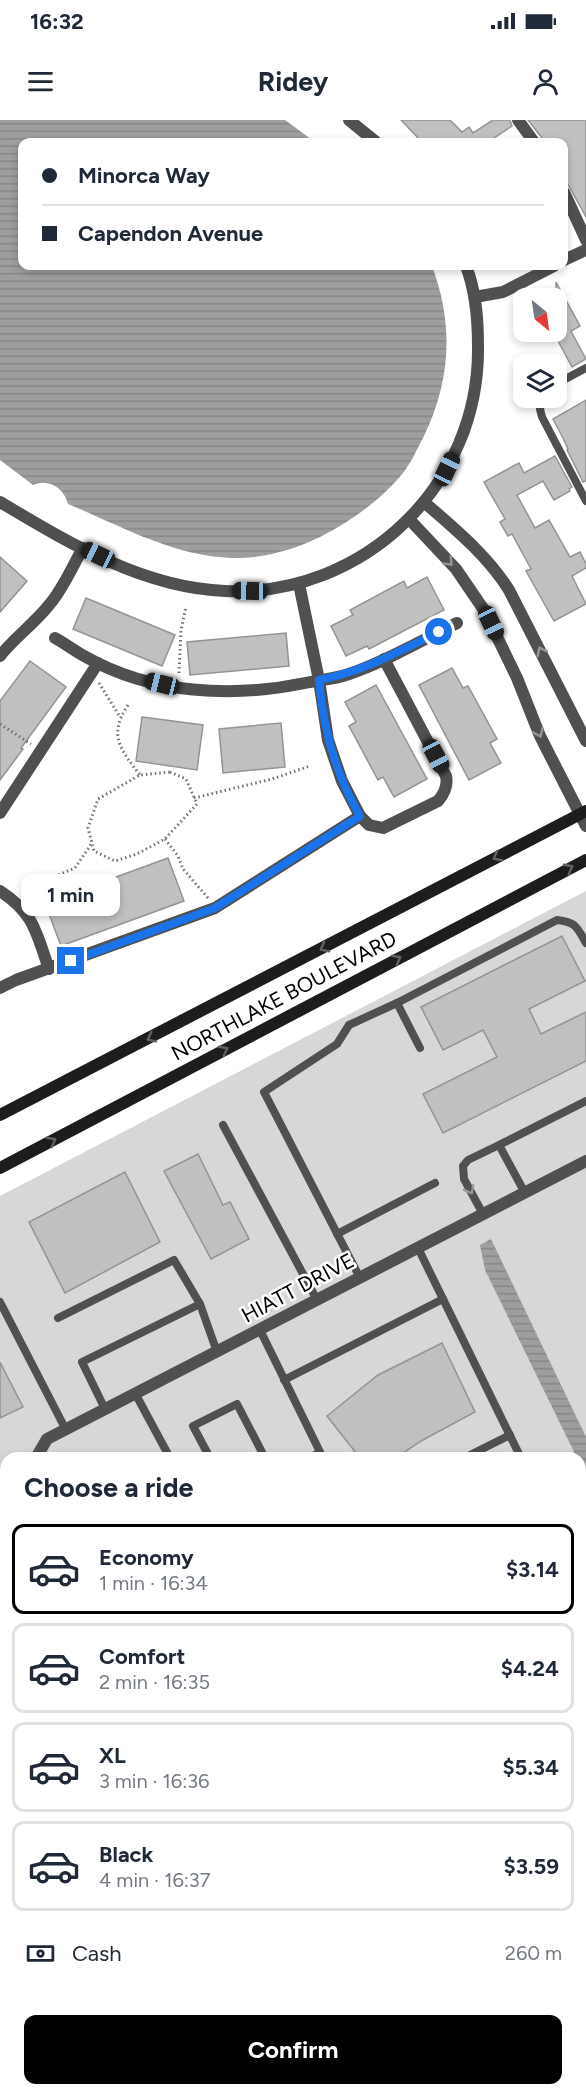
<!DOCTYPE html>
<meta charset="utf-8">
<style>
body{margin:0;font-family:Figtree,sans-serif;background:#f6f6f7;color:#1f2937;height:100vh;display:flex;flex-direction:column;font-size:22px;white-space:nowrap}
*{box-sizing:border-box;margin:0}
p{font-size:20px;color:#747a83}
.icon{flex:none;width:33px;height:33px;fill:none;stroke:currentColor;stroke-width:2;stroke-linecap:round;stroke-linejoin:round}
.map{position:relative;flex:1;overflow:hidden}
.details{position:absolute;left:0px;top:1332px;width:586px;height:644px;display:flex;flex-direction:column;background:#fff;border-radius:18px 18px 0 0;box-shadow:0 3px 9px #0003}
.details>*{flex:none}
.banner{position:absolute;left:18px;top:18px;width:550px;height:132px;border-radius:12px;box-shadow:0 3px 9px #0003;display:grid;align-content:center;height:132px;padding:0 24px;background:#fff}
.needle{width:39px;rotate:151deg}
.fabs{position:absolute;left:513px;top:168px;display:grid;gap:12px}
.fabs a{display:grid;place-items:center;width:54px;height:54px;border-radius:12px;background:#fff;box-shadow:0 3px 9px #0003;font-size:30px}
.end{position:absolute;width:27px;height:27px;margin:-14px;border:8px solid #1a73e8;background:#fff;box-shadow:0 0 0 3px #fff}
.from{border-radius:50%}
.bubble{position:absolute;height:42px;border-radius:12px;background:#fff;box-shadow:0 3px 9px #0003;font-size:20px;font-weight:700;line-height:42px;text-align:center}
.car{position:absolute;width:18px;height:36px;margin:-18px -9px;border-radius:8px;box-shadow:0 0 4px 2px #0007;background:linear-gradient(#222 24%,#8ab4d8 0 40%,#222 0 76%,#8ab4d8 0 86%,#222 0)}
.banner b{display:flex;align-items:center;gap:21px;height:57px;font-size:22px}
.banner b+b{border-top:2px solid #e0e1e3}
.banner i{width:15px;height:15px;background:#1f2937}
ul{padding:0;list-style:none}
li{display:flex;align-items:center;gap:18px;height:90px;margin:0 12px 9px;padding:0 12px;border:3px solid #e0e1e3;border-radius:12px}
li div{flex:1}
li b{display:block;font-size:22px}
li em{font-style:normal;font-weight:700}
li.current{border-color:#000}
li>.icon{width:54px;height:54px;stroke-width:1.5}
h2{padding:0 24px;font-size:27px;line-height:72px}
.pay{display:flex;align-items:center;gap:15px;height:66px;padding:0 24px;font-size:22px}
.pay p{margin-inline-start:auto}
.action{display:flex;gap:12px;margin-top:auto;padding:12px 24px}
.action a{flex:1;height:69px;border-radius:12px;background:#000;color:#fff;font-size:24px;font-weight:700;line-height:69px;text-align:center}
.status{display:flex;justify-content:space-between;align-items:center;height:42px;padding:0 30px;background:#fff;direction:ltr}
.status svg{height:16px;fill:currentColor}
header{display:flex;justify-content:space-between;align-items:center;height:78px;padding:0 24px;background:#fff;font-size:27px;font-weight:700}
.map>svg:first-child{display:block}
.green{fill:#d7d7d7;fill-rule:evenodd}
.water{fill:url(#water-rules)}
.building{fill:#c0c0c0;stroke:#949494;stroke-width:1.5}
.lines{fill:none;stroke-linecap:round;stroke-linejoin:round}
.path{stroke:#727272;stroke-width:3;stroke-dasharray:1.5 3;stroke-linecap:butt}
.lane{stroke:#505050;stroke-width:8}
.street{stroke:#505050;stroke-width:12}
.secondary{stroke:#1d1d1d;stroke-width:12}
.oneway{stroke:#969696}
.oneway2{stroke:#616161}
.route{stroke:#1a73e8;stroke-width:8}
.labels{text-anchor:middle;stroke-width:5;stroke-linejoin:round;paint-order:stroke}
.street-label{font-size:21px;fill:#000;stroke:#fff}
</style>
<div class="status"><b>16:32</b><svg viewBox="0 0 49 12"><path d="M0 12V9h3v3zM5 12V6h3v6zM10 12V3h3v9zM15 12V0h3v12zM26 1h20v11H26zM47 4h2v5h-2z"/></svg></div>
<header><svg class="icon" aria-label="menu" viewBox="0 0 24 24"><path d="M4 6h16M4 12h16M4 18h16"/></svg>Ridey<svg class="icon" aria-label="person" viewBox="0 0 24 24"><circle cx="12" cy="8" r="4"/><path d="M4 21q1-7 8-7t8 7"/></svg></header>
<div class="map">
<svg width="586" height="1975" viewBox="0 0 586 1975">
<defs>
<pattern id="water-rules" width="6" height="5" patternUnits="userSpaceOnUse" patternTransform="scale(1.5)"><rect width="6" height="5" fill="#9e9e9e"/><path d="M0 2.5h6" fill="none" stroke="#868686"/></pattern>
</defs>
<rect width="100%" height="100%" fill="#fff"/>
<path class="green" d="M586,771V1975H0V1076ZM6,1338H580V1970H6Z"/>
<g class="water">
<path d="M0,0H285L315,22H22V146H432C454,205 451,261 423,318C417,329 411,343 403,353C381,380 350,402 320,417C293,430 262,439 232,438C173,436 121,406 68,384C64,368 49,358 33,365L0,340Z"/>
<path d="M491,1119L586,1317V1356L581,1345L580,1338H577L485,1150L480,1125Z"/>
<path d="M224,1970H320L316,1975H214Z"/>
</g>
<g class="building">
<path d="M401,0H450L462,12L469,7L473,13L493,0H510L512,6L488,22H422Z"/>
<path d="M528,0H586V97L564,57V22H545Z"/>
<path d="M556,162L580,206L571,211L586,239L572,247L556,217Z"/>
<path d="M586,280V361L583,362L567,330L568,329L563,318L553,299Z"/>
<path d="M555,336L572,367L569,369L570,371L554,380L543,361L517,375L535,408L549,400L570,437L580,432L586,444V448L572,456L586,484L554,501L526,451L531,449L512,414L508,416L500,402L505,399L484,362L519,343L524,353Z"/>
<path d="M0,437L27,461L0,492Z"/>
<path d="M427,457L444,490L369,529L367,526L346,536L331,506L353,495L350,490L404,461L407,468Z"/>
<path d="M86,478L175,515L162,546L73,509Z"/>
<path d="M286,513L289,546L190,555L187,522Z"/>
<path d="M30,541L66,567L21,628L23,629L0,660V581Z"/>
<path d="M452,548L463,568L468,566L497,619L490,623L501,643L469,660L419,565Z"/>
<path d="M376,565L427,659L394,677L383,657L378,660L349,606L356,602L345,582Z"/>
<path d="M142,597L203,605L197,650L136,641Z"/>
<path d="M281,603L285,647L223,653L219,609Z"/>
<path d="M168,738L184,781L61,826L45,783Z"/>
<path d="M562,816L585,861L529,889L541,914L586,892V941L443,1013L423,974L497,937L483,910L443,930L421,887Z"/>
<path d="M198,1034L223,1085L230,1082L249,1119L211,1139L164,1051Z"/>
<path d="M125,1052L160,1122L65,1173L29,1102Z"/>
<path d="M442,1223L475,1292L421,1321L396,1338H360L327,1296L378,1255Z"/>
<path d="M0,1242L23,1287L0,1298Z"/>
</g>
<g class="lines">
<g class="path">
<path d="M179,553L181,510L186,487"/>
<path d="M99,563L120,597"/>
<path d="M128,585C108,615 120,629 140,655"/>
<path d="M0,604L31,624"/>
<path d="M170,652L186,659L197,684L165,719L137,734L115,741L94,731L88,708L98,679L140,655Z"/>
<path d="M194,678L272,659L310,646"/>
<path d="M165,719L178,736L183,749L208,778"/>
<path d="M31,778L56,756L75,748L92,723"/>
</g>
<g class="lane">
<path d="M556,264L586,248"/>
<path d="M543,278L540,289L542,297L586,381"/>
<path d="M420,928L397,883L557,800C576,802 577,807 586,823"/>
<path d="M223,1005L317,1180"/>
<path d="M525,1073L499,1025L586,981"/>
<path d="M483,1094L464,1059L463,1046L468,1040L499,1025"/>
<path d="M337,1114L435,1063"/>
<path d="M418,1128L521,1338"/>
<path d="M360,1158L264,972L337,924L349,905L397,883"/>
<path d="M0,1182L66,1310"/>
<path d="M58,1198L174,1140L200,1184"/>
<path d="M260,1210L320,1332L310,1338"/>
<path d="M284,1260L443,1179"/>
<path d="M135,1273L170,1338"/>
<path d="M105,1289L82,1242L200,1184L217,1232"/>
<path d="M210,1338L193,1306L237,1284L265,1338"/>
<path d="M464,1338L510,1315"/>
<path d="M0,1353H6"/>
<path d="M580,1460L586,1471"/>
<path d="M0,1466L6,1463"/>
<path d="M0,1537L6,1549"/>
<path d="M580,1685L586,1682"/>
<path d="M0,1757L6,1755"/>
<path d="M0,1809L6,1820"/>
</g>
<g class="street">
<path d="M349,0L376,22"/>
<path d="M518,0L534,22"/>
<path d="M564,72L586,120"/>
<path d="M564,140L586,130"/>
<path d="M475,177L503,172L554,146"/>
<path d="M0,382C69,423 143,468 225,471C364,477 480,365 478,226C478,198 476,172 466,146"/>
<path d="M424,382C455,409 487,435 509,470L586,621"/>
<path d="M409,399L456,449L484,490L517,558L540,616L586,706"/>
<path d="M299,464L319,560L328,620L342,661L360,696L369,705L383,708L438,681C444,674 448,665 446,656L384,539"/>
<path d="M55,518C66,524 76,532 86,537C151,574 233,578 305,563C319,560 335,559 349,554C387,541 422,520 457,503"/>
<path d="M0,536C15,517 34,504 49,485C63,469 72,447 83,428"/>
<path d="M0,693L98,543"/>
<path d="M0,771C34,793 36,812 49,849"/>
<path d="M0,868L16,860L215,788L360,696"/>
<path d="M36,1338L47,1319L586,1041"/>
<path d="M580,1848L586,1846"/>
<path d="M385,1975L389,1970"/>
</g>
<g class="secondary">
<path d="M0,995L586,691"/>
<path d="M0,1048L586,740"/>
</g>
</g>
<defs><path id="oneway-chevron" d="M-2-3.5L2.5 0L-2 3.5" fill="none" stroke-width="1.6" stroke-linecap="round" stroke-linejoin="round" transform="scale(1.5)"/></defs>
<g class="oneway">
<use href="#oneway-chevron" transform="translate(449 442) rotate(47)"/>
<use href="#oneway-chevron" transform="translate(541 531) rotate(-117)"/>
<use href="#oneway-chevron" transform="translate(539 613) rotate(66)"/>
<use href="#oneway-chevron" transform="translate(470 1070) rotate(62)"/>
</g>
<g class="oneway2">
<use href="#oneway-chevron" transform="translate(497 737) rotate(152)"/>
<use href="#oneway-chevron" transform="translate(569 748) rotate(-28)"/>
<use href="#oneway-chevron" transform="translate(324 828) rotate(152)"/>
<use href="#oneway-chevron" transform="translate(397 839) rotate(-28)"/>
<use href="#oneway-chevron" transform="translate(151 918) rotate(153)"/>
<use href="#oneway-chevron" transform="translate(224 930) rotate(-28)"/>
<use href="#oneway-chevron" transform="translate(52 1021) rotate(-28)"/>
</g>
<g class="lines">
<path class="route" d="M71,841L215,788L360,696C336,655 323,608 319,560C365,551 397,532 439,512"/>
</g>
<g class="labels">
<g class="street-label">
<text transform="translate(284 876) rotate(-28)" y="7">NORTHLAKE BOULEVARD</text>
<text transform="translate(298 1168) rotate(-28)" y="7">HIATT DRIVE</text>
</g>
</g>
</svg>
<div class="fabs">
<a><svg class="needle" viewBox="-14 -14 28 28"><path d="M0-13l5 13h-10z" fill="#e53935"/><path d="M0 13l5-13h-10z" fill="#747a83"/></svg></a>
<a><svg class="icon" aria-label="layers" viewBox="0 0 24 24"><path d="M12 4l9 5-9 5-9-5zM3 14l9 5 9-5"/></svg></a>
</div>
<i class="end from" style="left:439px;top:512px"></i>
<i class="end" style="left:71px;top:841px"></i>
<div class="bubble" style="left:21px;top:754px;width:99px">1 min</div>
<i class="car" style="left:447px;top:349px;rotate:25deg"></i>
<i class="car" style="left:98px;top:435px;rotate:295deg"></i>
<i class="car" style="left:250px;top:471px;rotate:271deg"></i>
<i class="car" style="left:491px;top:503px;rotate:155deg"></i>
<i class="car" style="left:162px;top:564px;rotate:284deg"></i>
<i class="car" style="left:436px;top:636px;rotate:152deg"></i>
<div class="banner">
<b><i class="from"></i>Minorca Way</b>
<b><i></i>Capendon Avenue</b>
</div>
<section class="details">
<h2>Choose a ride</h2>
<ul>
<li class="current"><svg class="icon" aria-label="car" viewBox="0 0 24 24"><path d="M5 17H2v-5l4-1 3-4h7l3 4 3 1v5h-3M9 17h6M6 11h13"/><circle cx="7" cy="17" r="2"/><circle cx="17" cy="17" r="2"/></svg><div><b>Economy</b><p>1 min · 16:34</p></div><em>$3.14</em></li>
<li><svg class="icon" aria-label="car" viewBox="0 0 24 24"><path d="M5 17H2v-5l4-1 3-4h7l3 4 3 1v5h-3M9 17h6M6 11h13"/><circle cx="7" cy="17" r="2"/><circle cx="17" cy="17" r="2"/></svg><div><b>Comfort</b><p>2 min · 16:35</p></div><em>$4.24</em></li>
<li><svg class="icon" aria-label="car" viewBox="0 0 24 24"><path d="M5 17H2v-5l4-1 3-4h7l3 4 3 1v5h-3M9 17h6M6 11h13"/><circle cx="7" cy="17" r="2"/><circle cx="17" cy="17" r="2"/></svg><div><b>XL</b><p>3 min · 16:36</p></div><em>$5.34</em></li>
<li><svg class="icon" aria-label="car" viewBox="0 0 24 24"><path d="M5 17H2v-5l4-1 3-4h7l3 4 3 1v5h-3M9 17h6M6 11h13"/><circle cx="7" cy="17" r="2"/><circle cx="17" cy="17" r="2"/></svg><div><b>Black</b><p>4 min · 16:37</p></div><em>$3.59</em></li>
</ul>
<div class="pay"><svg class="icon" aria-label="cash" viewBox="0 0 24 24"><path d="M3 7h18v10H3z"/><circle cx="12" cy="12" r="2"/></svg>Cash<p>260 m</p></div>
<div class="action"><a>Confirm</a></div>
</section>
</div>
